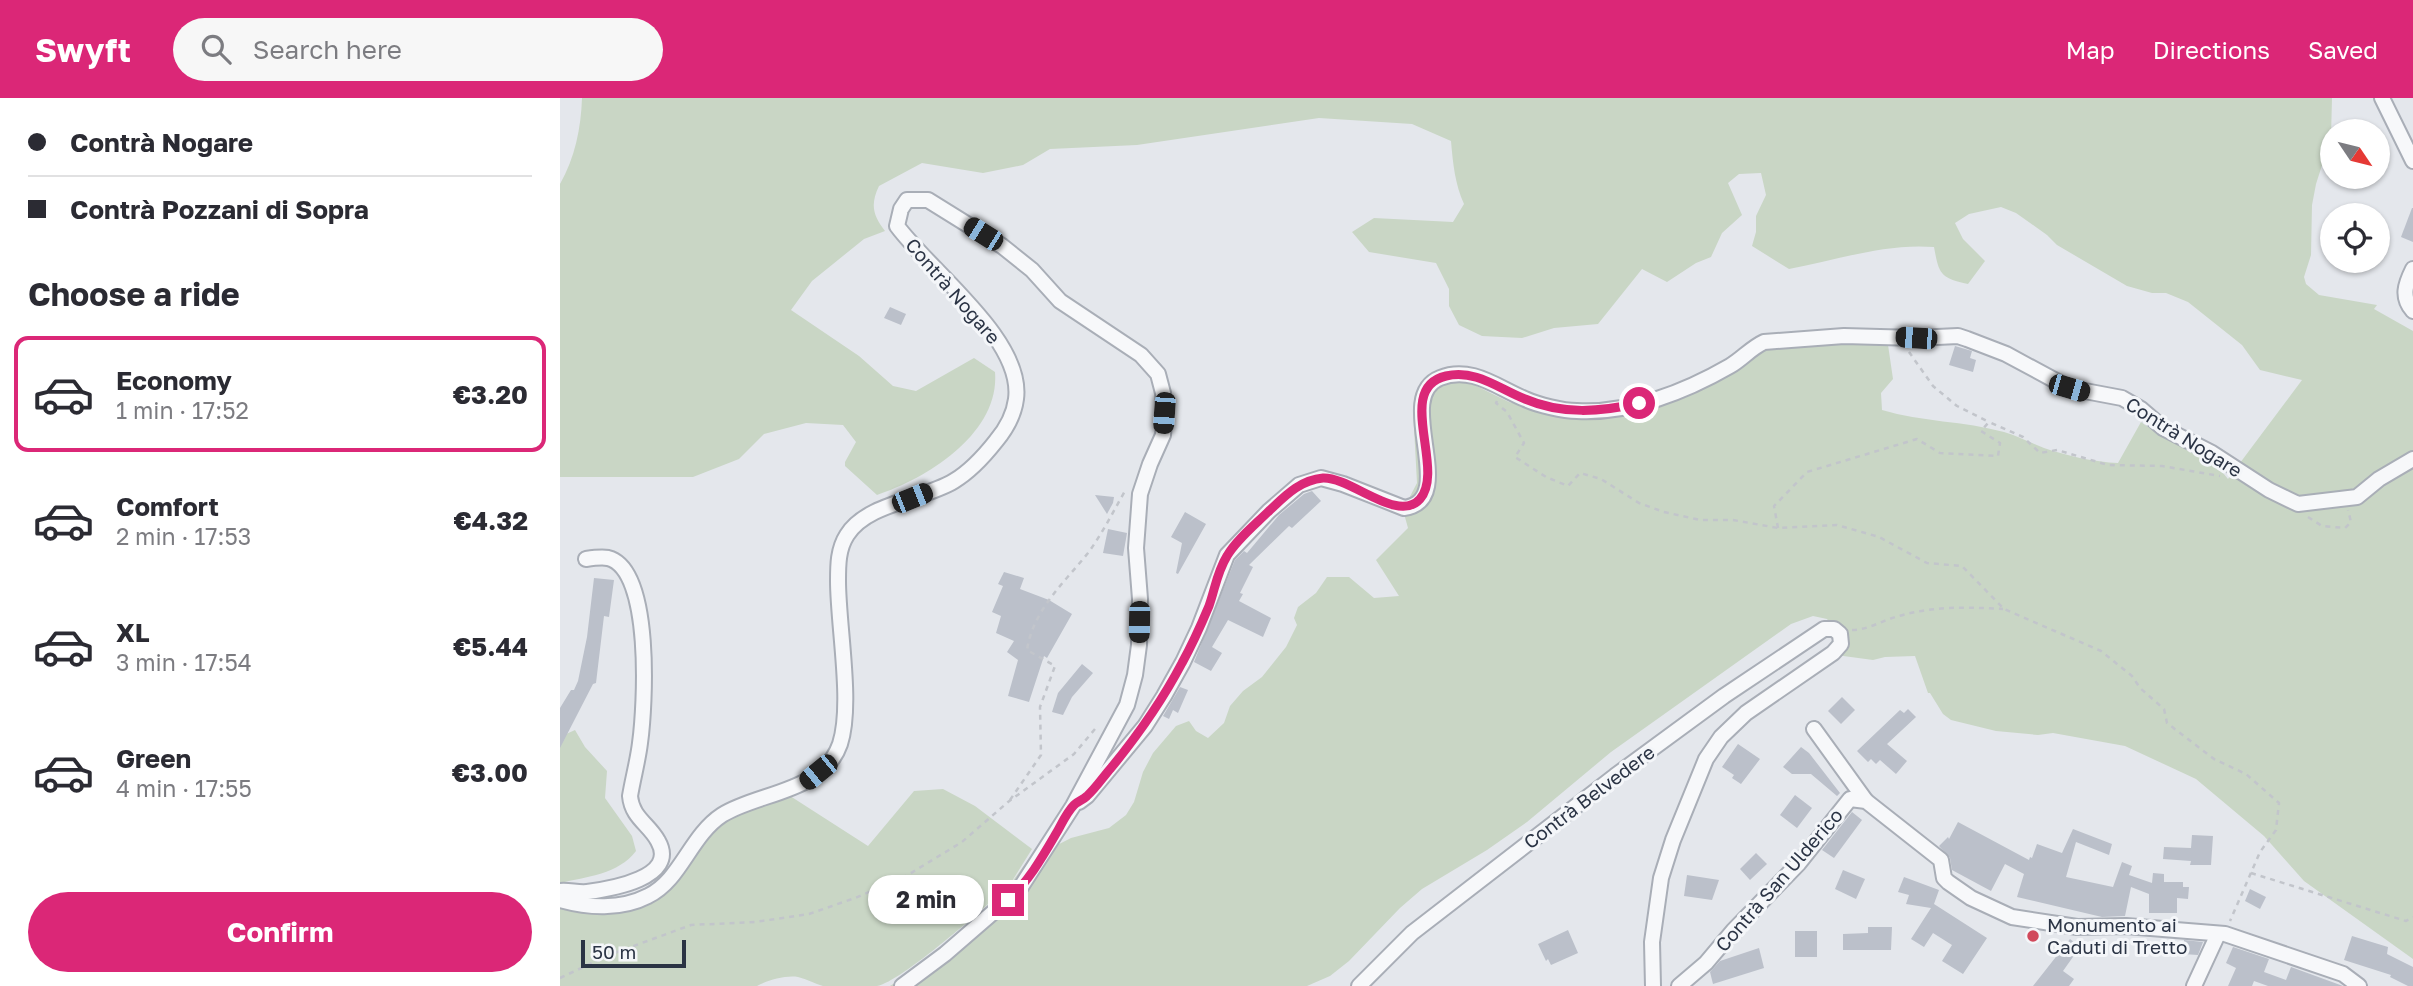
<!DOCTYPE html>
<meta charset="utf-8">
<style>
body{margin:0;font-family:"Golos Text",sans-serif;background:#f7f7f7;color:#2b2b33;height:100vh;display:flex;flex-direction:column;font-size:26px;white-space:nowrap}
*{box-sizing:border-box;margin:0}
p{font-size:23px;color:#7c7c81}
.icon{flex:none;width:38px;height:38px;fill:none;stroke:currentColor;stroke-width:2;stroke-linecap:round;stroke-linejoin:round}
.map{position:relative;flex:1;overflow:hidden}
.side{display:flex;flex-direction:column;background:#fff;width:560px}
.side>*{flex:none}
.guide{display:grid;align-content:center;height:154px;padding:0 28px;background:#fff}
.needle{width:46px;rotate:125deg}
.controls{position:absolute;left:1760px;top:21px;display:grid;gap:14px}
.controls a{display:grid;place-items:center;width:70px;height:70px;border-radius:50%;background:#fff;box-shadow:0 2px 5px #0004;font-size:35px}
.scale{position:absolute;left:21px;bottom:18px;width:105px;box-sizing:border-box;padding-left:7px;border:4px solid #2b3445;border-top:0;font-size:19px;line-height:24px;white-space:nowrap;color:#2b3445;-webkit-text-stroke:5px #f4f6f9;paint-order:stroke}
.end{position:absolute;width:32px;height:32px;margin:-16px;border:9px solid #db2777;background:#fff;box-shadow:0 0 0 4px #fff}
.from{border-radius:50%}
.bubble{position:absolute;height:49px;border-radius:24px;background:#fff;box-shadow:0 2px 5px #0004;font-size:23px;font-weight:700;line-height:49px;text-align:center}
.car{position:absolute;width:21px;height:42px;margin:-21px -10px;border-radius:9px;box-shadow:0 0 5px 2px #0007;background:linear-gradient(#222 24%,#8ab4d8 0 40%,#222 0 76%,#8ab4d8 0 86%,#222 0)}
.guide b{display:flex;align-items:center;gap:24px;height:66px;font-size:26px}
.guide b+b{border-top:2px solid #e1e1e2}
.guide i{width:18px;height:18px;background:#2b2b33}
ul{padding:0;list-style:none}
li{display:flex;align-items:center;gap:21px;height:116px;margin:0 14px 10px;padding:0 14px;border:4px solid transparent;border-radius:14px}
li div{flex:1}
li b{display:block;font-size:26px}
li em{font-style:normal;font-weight:700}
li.selected{border-color:#db2777}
li>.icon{width:63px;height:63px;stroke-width:1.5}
h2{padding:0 28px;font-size:32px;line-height:84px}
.primary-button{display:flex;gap:14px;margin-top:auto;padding:14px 28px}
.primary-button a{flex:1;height:80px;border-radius:42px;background:#db2777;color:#fff;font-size:28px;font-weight:700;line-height:80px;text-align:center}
header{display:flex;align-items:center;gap:42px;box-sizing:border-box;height:98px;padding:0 35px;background:#db2777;color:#fff}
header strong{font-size:33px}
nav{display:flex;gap:38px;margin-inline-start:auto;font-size:24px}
.search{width:490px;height:63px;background:#f7f7f7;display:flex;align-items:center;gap:18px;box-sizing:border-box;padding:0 24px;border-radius:38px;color:#7c7c81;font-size:26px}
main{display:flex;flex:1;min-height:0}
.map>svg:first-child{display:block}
.green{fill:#c9d6c5}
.building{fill:#bbc0ca}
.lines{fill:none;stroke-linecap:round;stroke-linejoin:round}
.minor-casing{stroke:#a9aeb7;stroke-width:18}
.path{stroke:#c2c5cb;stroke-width:2.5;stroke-dasharray:5 5;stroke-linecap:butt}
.minor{stroke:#f7f8fa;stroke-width:14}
.route{stroke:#db2777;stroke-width:9}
.poi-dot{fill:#d1495b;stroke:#f4f6f9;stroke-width:2.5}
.labels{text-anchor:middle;stroke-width:6;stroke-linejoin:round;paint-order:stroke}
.street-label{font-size:19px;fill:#2b3445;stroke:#f4f6f9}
.poi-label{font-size:19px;fill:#2b3445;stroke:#f4f6f9;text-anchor:start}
</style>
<header>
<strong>Swyft</strong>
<div class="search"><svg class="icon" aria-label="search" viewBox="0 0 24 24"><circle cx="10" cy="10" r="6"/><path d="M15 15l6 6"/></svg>Search here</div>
<nav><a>Map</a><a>Directions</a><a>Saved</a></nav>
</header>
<main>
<section class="side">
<div class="guide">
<b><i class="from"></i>Contrà Nogare</b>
<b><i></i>Contrà Pozzani di Sopra</b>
</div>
<h2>Choose a ride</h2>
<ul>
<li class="selected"><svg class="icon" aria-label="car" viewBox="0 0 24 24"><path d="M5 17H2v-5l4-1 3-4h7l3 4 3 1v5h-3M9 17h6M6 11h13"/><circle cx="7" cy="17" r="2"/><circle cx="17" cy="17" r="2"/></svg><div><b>Economy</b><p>1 min · 17:52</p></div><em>€3.20</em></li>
<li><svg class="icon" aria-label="car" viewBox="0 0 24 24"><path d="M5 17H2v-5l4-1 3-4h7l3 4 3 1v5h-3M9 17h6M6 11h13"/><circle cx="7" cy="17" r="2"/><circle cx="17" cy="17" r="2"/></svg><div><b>Comfort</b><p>2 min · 17:53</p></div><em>€4.32</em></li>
<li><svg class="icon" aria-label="car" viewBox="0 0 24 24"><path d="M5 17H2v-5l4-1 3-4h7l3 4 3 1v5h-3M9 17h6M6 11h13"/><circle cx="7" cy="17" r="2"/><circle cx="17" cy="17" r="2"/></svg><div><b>XL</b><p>3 min · 17:54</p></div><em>€5.44</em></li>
<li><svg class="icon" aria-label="car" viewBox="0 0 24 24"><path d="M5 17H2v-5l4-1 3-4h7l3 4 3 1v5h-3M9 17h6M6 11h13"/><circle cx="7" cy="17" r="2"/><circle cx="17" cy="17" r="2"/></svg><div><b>Green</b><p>4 min · 17:55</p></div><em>€3.00</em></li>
</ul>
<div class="primary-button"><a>Confirm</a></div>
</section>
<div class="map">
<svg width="1853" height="888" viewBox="0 0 1853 888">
<rect width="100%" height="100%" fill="#e4e7ec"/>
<g class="green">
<path d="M22,0H1772L1771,39L1756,86L1752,107L1751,157L1744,179L1746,186L1759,197L1817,207L1814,211L1853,233V861L1744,783L1704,738L1636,681L1565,648L1493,635L1478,637L1436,633L1391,622L1383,616L1370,595H1368L1355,558L1325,559L1313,562L1276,557V534L1267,521L1253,518L1231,526L1051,654L967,724L927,752L862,791L840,810L789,863L770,878L747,888H330C360,871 434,817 448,788C427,808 341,884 317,888C304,888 276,888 263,888C255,886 247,881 238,879C226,877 208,882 197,888H0V808L82,804L166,723L179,714L227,696L308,748L354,693L383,691L415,708L472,751L449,788L468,762L511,740L549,730L566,717L574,704L583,674L593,655L616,628L629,623L636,633L648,640L664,625L670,608L683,593L702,579L726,549L737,527L734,520L738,509L756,495L767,479H789L814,500L839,498L816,462L848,430L843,412L857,385L853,311L855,296L863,284L870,280H900L949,304L979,312L1077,311L1211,249L1327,240L1333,281L1321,295L1322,312C1362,324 1404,323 1444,334C1458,338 1471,345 1484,350C1508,358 1534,364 1558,365L1581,324C1611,346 1645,350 1668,381L1742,282L1700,272L1682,247L1628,204L1606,195H1592L1567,188L1497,147L1487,137L1456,115L1441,109L1409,116L1395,125L1403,141L1425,163L1408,186C1380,180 1379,176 1374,149C1325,145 1277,162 1229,171L1192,148L1196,134V118L1206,97L1201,75L1179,76L1168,85L1182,117L1162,135L1151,159L1136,165L1107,184L1082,171L1038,226L994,230L962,240L922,238L899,227L889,208V191L876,165L809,154L792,134L814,120L893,124L904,106C895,86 893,66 891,43L852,26L759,20L577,47L490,51L463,67L423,75L362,65L319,88C310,107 313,117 325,133L304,141L252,183L231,212L299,258L333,288L356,293L414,260L435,274C440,335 368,380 317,397L285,368V364L296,344L283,327L246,325L204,336L179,361L133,379H0V86C15,60 21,30 22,0Z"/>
<path d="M15,632L25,649L47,673L45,700L72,738L76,753C59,776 26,779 0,785V646L4,637Z"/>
</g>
<g class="building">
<path d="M1852,110H1853V144L1841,139Z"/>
<path d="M330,209L346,216L341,227L324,220Z"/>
<path d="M1395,248L1412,253L1410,260L1416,262L1413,274L1389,267Z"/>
<path d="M752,393L761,403L732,430L729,428L689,467L693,469L680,495L683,496L679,503L711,520L703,539L668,522L652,549L662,555L651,573L634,564L675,462L684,453L687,455L719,417L744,396Z"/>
<path d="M535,397L554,399L553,405L547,416Z"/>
<path d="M625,414L646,426L618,476L616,475L622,445L611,439Z"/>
<path d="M548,431L567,435L563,458L543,455Z"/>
<path d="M444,474L464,480L460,491L489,502L512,516L487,560L484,558L469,604L448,598L458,562L447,554L454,543L436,535L441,518L432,514L443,488L438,486Z"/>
<path d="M34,480L54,482L49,519L44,518L36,585L33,586L0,650V610L11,592H14L18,583L27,539Z"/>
<path d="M522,566L533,575L512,599L503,617L492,614L498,595Z"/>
<path d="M620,589L628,592L618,615L613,612L609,621L603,618Z"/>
<path d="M1282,599L1295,612L1281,626L1268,613Z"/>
<path d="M1348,611L1356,619L1327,646L1347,663L1336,676L1320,662L1316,666L1311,661L1308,664L1297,653L1340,612L1344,615Z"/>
<path d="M1178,646L1200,661L1181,686L1172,680L1174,677L1162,669Z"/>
<path d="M1241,649L1249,655L1280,695L1277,698L1251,676H1232L1223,669Z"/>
<path d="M1235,697L1252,710L1237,730L1220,717Z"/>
<path d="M1292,714L1302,722L1274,760L1262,752Z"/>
<path d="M1398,724L1469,762L1470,759L1472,760L1477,746L1502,755L1513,731L1552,746L1549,757L1516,744L1506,779L1553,789L1562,764L1572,768L1569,777L1592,785L1593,775L1604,776V784H1623V789H1629L1628,801L1617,800V815H1589V796L1571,789L1565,818L1542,819L1457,799L1464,776L1445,766L1431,793L1392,772L1390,760L1379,748L1388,739L1389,741Z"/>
<path d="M1632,737L1653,738L1651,767H1630L1631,763L1603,761L1604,749L1631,750Z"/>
<path d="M1196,755L1207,766L1190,782L1180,771Z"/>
<path d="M1283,772L1305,781L1296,801L1275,791Z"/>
<path d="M1127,777L1159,782L1152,802L1124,798Z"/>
<path d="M1344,779L1379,792L1374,806L1427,840L1403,876L1382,863L1392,847L1373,835L1364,849L1351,841L1371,810L1346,806L1349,797L1338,794Z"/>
<path d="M1690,791L1706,799L1700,811L1685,803Z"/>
<path d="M1308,829H1332L1331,852H1283V836L1308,835Z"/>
<path d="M1008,832L1018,855L991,867L988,861L986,863L978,846Z"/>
<rect x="1235" y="833" width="22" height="26"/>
<path d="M1792,838L1828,849L1827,856L1853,869V888H1848L1830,879L1831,877L1784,862Z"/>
<path d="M1510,841L1520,849L1503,873L1514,881L1509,888H1473Z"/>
<path d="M1624,842L1643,844L1638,857L1623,856Z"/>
<path d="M1673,849L1709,861L1704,874L1726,882L1731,869L1783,888H1708L1694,883L1692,888H1668L1676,870L1666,865Z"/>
<path d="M1199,850L1204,870L1153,886L1150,874L1160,863Z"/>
</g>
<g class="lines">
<defs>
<g id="minor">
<path d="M1822,0L1853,63"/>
<path d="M1853,171C1845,187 1841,199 1853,213"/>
<path d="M1254,631L1306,703"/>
<path d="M519,704L527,698L585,628L604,598L623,564L639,530L667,457L709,413L739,387L761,380L783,386L844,410C901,402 832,299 880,280C911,267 938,290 965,301C978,307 1003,313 1017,313C1069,316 1125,294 1170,268C1182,261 1191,250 1204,244L1284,238L1356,240L1398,238L1407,241L1446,256L1509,290L1562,300L1581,311L1603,330L1652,355L1709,392L1738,406L1797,399L1819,381L1853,361"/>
<path d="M0,793C9,792 18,795 27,794C50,791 119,780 98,743C89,726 72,720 70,698C73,680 78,662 80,645C85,609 93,471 48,460C42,459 33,460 26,461"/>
<path d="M0,802C28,810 61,812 88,798C121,782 130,738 162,717C198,694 263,695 280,646C293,606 278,528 278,483C278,467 278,451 287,437C307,405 363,402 394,383C409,374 425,357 436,343C446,331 454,317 456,301C464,242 371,174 337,128L341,111L347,102H368L442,148L472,172L500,203L581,257L598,276L603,295L605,315L603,337L590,366L580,396L576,450L580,501L579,547L575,577L567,607L513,708L459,792L385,856L342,888"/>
<path d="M799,888L852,835L1055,678L1164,598L1264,531H1274L1280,536L1281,546L1273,555L1186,615L1161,639L1146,661L1113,742L1101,780L1092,844L1093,888"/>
<path d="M1119,888L1146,865L1173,833L1239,765L1290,701L1306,703L1381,762L1384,780L1388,784L1411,800L1452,819L1517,829L1566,828L1665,836L1783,876L1799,888"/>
<path d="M1634,888L1658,836"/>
</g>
</defs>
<use href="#minor" class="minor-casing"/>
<g class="path">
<path d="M1349,254L1373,288L1397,308L1429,324"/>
<path d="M937,303L936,305L947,314L964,345L955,359L986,379L1008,388L1020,375L1041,381L1079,405L1104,414L1140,422H1173L1218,430L1277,427L1319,439L1367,465L1402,468L1444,511L1541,553L1572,578L1580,590L1604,611L1607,625L1654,661L1686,676L1719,705L1716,732L1700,754L1670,823"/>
<path d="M1748,419L1762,428L1785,430L1791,424L1788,412"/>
<path d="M1218,430L1214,408L1247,374L1357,341L1380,355L1438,358L1440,345L1421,333L1429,324L1463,339L1480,355L1497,352L1548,367L1602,368L1660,378"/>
<path d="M1292,532C1308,532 1323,522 1339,518C1373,508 1407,509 1443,511"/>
<path d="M450,702L481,657L480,609L495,568L467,552C473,512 504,485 528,455C542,436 553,414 565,393"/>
<path d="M1691,775L1846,823L1853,819"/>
<path d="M0,880L49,857L131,827L195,824L249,816L295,800L346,778L402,744L448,704L514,656L535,631H539"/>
</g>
<use href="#minor" class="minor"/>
</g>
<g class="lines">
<path class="route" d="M448,802C469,783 483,758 497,734C502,725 507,714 514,707C518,703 523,702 527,698C536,690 543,679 551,670C578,637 602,603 622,565C632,547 641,527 649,508C655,491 657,474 667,458C677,441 696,426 710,412C725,398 740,382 763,380C791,379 838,426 860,401C886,371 834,290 886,278C916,271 939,291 965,301C1002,317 1041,314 1079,305"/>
</g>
<circle class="poi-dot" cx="1473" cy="838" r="7"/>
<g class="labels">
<g class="street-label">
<text transform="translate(393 193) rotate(49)" y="7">Contrà Nogare</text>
<text transform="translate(1624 339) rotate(32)" y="7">Contrà Nogare</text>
<text transform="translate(1029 699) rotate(-37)" y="7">Contrà Belvedere</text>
<text transform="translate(1219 782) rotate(-49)" y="7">Contrà San Ulderico</text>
</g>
<g class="poi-label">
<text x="1487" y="834">Monumento ai<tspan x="1487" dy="22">Caduti di Tretto</tspan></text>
</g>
</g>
</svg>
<div class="controls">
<a><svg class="needle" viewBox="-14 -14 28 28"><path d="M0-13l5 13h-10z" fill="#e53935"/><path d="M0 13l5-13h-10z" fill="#7c7c81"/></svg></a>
<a><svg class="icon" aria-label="locate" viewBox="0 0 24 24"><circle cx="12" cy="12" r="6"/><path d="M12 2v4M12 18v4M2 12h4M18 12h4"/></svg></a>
</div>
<div class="scale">50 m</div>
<i class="end from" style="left:1079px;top:305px"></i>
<i class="end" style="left:448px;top:802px"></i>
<div class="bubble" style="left:308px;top:777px;width:116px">2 min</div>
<i class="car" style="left:423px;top:136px;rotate:302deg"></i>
<i class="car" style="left:1356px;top:240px;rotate:274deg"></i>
<i class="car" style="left:1509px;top:290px;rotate:106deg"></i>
<i class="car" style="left:604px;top:315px;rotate:184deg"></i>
<i class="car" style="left:352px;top:400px;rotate:68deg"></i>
<i class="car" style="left:579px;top:524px;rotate:181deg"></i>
<i class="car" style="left:258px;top:674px;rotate:231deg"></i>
</div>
</main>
